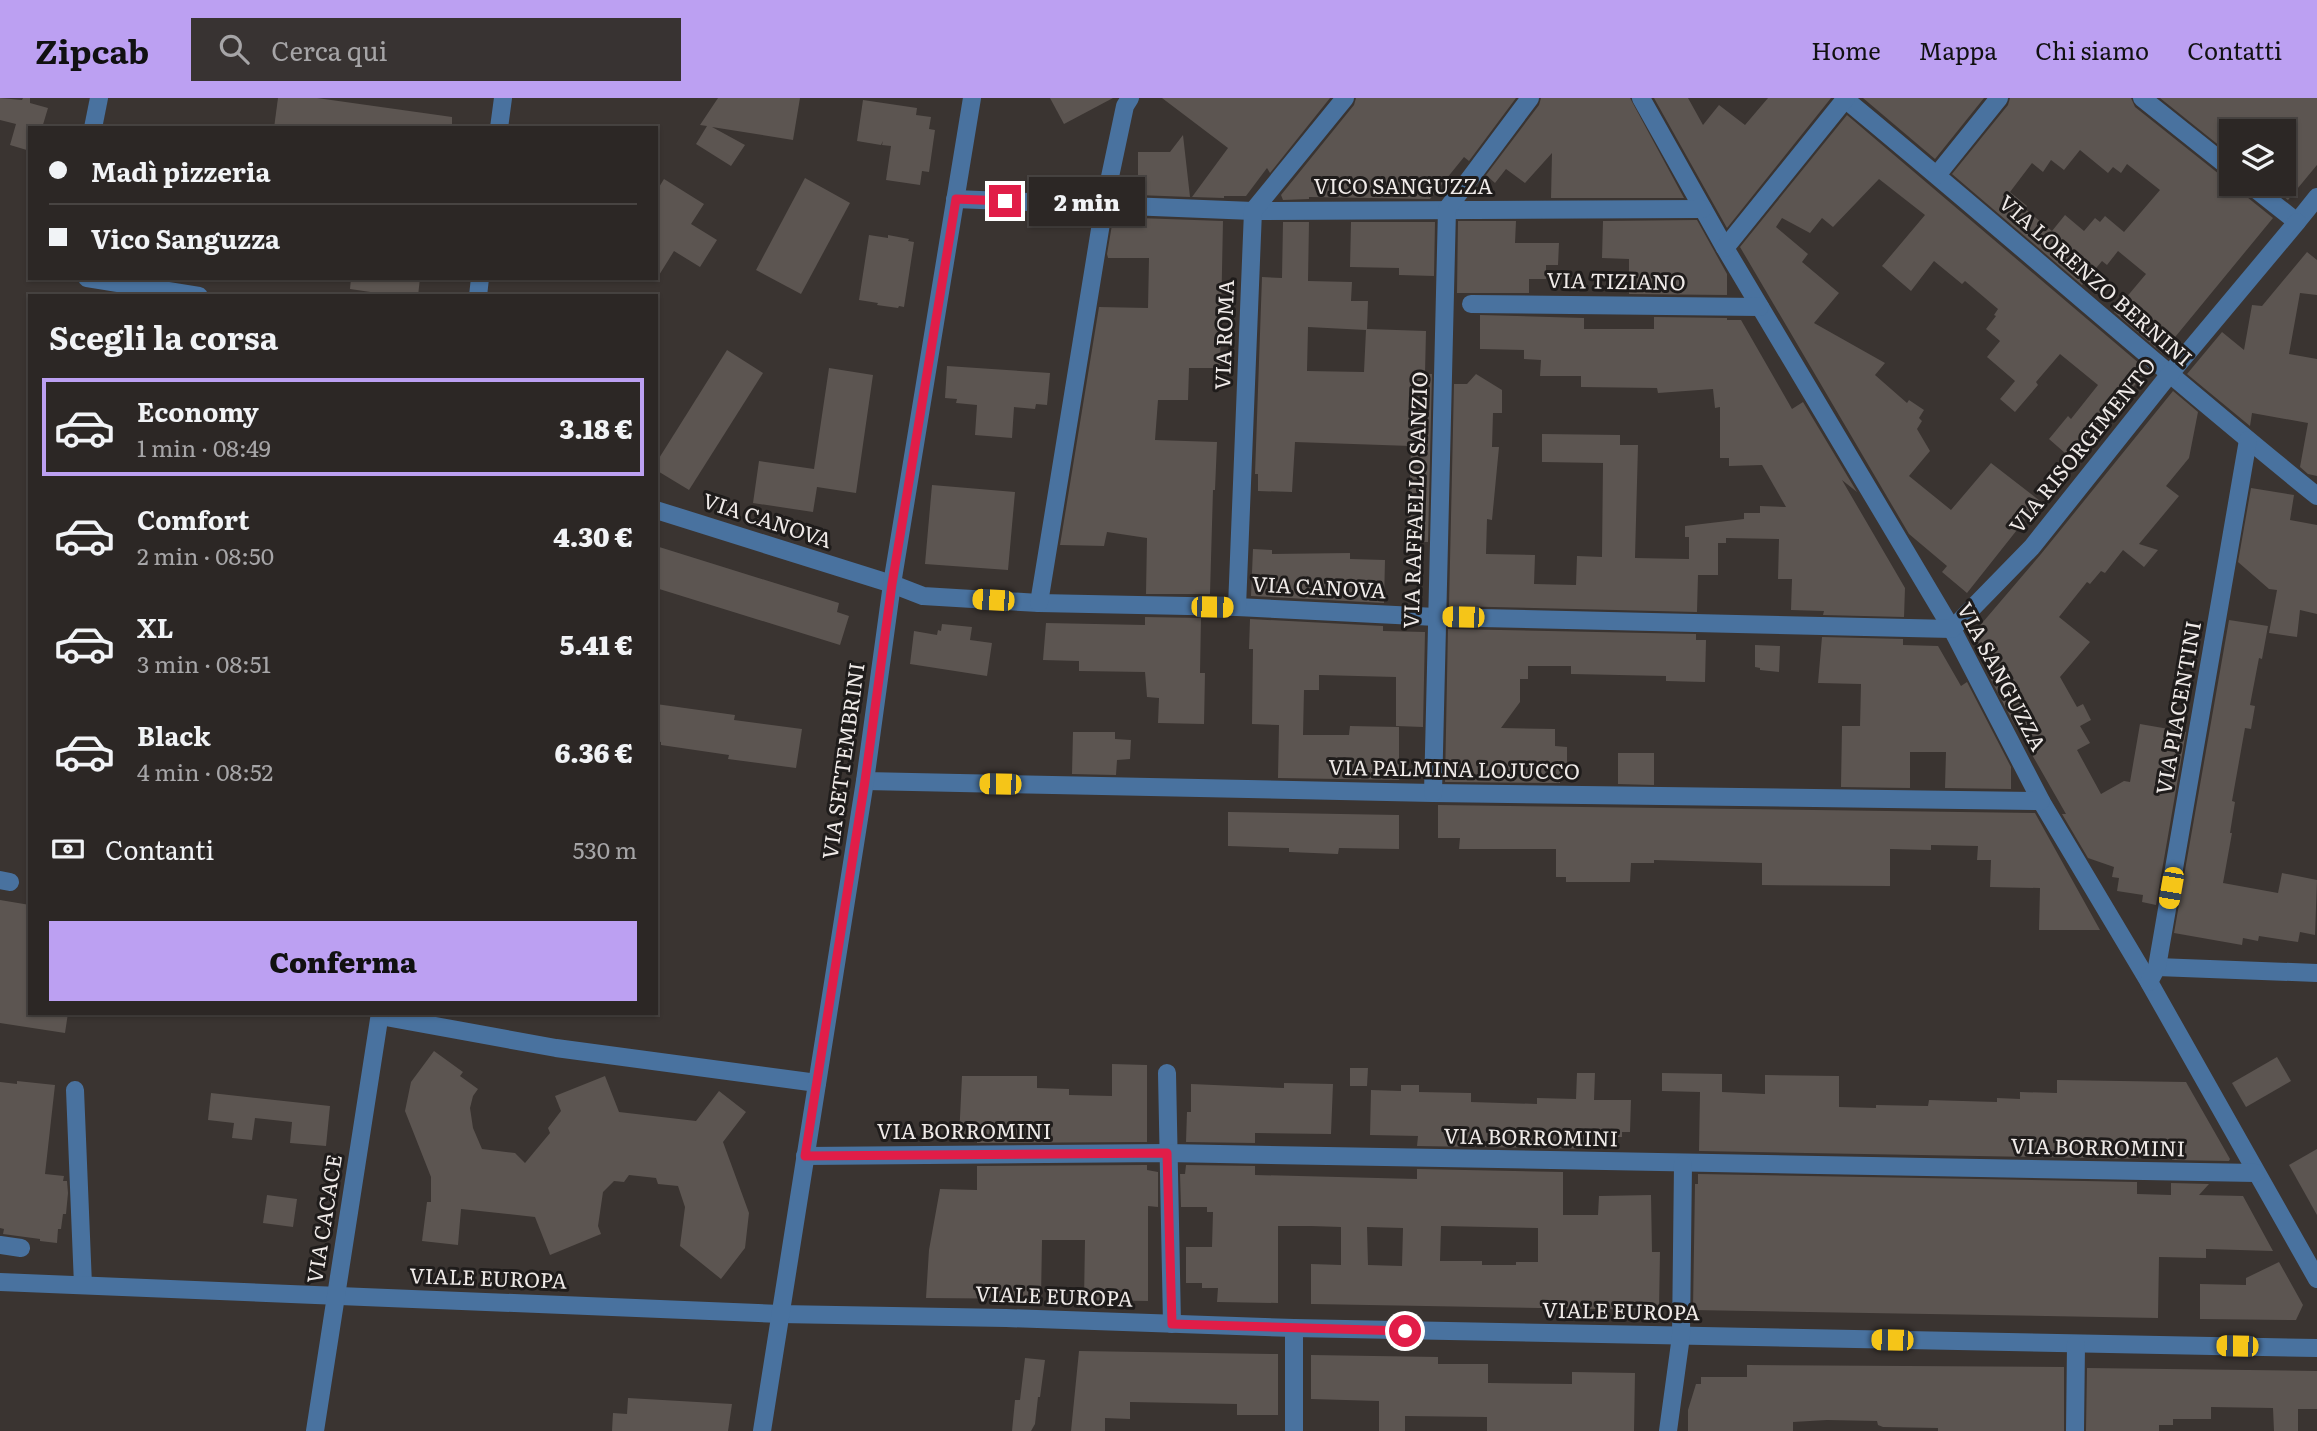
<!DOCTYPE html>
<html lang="it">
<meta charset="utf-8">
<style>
body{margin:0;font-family:Literata,serif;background:#383332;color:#f1f3f6;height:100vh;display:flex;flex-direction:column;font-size:26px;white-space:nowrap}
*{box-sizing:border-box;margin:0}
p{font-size:23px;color:#a6a5a7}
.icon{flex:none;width:38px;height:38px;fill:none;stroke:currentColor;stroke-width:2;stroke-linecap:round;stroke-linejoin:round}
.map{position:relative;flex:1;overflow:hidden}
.panel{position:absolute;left:28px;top:196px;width:630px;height:721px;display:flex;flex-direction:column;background:#2c2725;border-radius:0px;box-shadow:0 2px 5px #0004,0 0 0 2px #484442}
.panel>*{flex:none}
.banner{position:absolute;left:28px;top:28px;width:630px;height:154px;border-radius:0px;box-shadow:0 2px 5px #0004,0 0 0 2px #484442;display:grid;align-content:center;height:154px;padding:0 21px;background:#2c2725}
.controls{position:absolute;left:2219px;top:21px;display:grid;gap:14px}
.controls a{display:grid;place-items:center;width:77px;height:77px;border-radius:0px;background:#2c2725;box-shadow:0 2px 5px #0004,0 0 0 2px #484442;font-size:35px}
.end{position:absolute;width:32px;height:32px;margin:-16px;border:9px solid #e11d48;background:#fff;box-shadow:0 0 0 4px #fff}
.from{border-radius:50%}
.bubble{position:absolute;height:49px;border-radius:0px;background:#2c2725;box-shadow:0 2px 5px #0004,0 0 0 2px #484442;font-size:23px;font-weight:800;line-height:49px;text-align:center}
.car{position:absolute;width:21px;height:42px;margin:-21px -10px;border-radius:9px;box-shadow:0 0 5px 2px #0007;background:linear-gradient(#f5c518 24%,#345 0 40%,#f5c518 0 76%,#345 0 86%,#f5c518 0)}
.banner b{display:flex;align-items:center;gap:24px;height:66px;font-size:26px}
.banner b+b{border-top:2px solid #484442}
.banner i{width:18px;height:18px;background:#f1f3f6}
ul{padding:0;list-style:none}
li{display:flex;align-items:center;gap:21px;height:98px;margin:0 14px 10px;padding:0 7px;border:4px solid transparent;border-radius:0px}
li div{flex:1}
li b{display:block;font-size:26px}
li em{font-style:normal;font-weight:800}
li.on{border-color:#bca0f2}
li>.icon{width:63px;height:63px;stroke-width:1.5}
h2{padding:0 21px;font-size:32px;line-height:84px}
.pay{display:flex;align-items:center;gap:18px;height:77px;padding:0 21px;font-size:26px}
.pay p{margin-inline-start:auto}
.button{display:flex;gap:14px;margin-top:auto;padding:14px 21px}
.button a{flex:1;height:80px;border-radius:0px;background:#bca0f2;color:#111;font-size:28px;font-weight:800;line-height:80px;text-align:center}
header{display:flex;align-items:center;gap:42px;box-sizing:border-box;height:98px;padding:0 35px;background:#bca0f2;color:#111}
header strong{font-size:33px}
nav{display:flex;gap:38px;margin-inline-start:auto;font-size:24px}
.search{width:490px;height:63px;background:#383332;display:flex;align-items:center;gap:18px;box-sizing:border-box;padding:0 24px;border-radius:0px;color:#a6a5a7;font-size:26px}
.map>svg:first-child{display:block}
.building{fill:#5c5551;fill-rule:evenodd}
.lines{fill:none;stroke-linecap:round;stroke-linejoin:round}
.minor{stroke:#49729f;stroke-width:18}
.route{stroke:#e11d48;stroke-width:9}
.labels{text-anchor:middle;stroke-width:6;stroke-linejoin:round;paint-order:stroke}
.street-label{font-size:21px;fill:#efeae8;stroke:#1f1c1b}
</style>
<header>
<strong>Zipcab</strong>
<div class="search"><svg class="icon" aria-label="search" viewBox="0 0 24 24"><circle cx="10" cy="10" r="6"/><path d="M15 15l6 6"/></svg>Cerca qui</div>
<nav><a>Home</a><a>Mappa</a><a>Chi siamo</a><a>Contatti</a></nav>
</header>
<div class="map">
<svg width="2317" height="1333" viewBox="0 0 2317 1333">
<rect width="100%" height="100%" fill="#3a3431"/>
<g class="building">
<path d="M0,0L22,2L23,0H30V5L48,10L42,30H30V53L10,47L16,26L0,22Z"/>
<path d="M278,0H317L452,19V30H274Z"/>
<path d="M718,0H800L793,42L712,29L745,47L731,68L696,46L707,28L700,27Z"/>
<path d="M1050,0H1113L1064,26Z"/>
<path d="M1162,0H1330L1270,75L1267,70L1246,98H1224V100L1192,99L1228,50Z"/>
<path d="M1356,0H1516L1469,63L1464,59L1430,101L1309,99V101L1283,102L1281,97L1354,7Z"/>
<path d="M1541,0H1630L1684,100H1551L1552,55L1525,85L1506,71L1495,85L1486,77L1539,7Z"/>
<path d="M1654,0H1688L1703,27L1719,7L1745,27L1768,0H1831L1727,130Z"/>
<path d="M1863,0H1984L1935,61Z"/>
<path d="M2010,0H2131L2135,9L2224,80L2231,82V86H2238L2242,95L2273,120L2162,255L2114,214L2146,176L2118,153L2107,167L2102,163L2082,187L1952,76L2008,7ZM2080,52L2108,75L2113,69L2121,75L2127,66L2160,92L2124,134L2105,118L2100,124L2095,120L2084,133L2065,117L2052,133L2025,111L2027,108L2010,94L2032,65L2043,74L2051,62L2064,72Z"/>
<path d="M2160,0H2317V67L2288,102L2267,86H2284V33H2231V57Z"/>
<path d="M863,2L917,10L916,17L931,19L929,31L935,32L929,74L922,73L920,87L886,82L891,48L882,47L883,43L881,47L857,43Z"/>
<path d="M1847,17L2147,272L2118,308L2115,306L2090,335L2093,338L2073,362L2049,341L2068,318L2071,321L2098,287L2060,256L2036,284L2038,287L2015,314L2000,301L2015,283L1987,259L2000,243L1986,231L1996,218L1994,217L1998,211L1965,183L1962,186L1934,163L1911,193L1882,168L1925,117L1879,81L1833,129L1822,120L1810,135L1782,120L1776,129L1808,156L1802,164L1839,195L1814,225L1885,265L1875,277L1907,305L1909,302L1924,312L1919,320L1922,323L1917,331L1930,353L1909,378L1951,412L1991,365L2040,403L1967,495L1942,474L1947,468L1909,436L1740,149Z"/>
<path d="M1183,37L1190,99L1138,97V54H1170Z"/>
<path d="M805,80L850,105L801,196L756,172Z"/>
<path d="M664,81L704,106L691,126L717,142L700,169L674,153L656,182V94Z"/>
<path d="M1138,120L1223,123L1220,270H1189L1188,302H1158L1155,342L1217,344L1215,392H1213L1210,496H1146L1147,440L1107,434L1104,448L1060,447L1099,209L1148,210L1149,160H1108L1107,156L1113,121L1138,122Z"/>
<path d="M1697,122L1727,176V197L1629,196V161L1602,160L1603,123Z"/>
<path d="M1458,123H1516L1515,145H1559L1558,167H1546V181H1529V195H1457Z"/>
<path d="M1283,124H1309L1308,183L1352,184L1351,203H1368L1367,231L1426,233L1425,276H1432L1428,444H1408L1411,348L1295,344L1292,394L1258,393V376H1255L1262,179L1282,180ZM1308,229L1366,232L1364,274L1307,273Z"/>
<path d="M1351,124H1435L1434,178L1399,177V170L1350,169Z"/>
<path d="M869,137L888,140V137L909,141L908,143L914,144L904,209L899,208L898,210L877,207L878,205L859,202Z"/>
<path d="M2307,154L2317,162V197L2300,195L2289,256L2317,261V378L2308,376L2300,369L2308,325L2252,315L2250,328L2187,276L2222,234L2244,252L2252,207L2262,208Z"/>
<path d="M351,180H420L418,198H398L350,191Z"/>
<path d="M1480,217L1584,220V231H1654V219L1727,220V222H1741L1792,311L1803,304L1857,394L1842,382L1905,490L1904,519L1823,517L1824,513L1791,512L1792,481H1778L1779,441L1726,440V445H1718V477H1698L1697,514L1449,508L1454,286H1467L1476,276L1502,292V315H1493L1492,349H1499L1492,422L1487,421L1486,456L1535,457L1534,486L1576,487L1577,458L1602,459L1603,365L1542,364V336L1620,337V347H1638L1635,460L1689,461V439H1685V428L1744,421V415H1760V408L1786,409L1762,367L1729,368V360H1720V309L1715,310L1713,291L1658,295L1657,290L1581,289V278H1540L1541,262L1524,261V252L1480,251Z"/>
<path d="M727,252L763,275L689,392L656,372V365Z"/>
<path d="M947,268L1050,275L1047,307L1036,306L1035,311L1014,309L1012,340L975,337L977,307L956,305L957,301L945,300Z"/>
<path d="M829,270L873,277L856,395L817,389L813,414L753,405L759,363L814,371Z"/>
<path d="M2173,293L2198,314L2189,360L2166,388L2179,398L2139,446L2158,452L2144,469L2123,452L2105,475L2101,473L2090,486L2087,484L2059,519L2090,544L2060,579L2077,609L2083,606L2091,622L2080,628L2090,645L2077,652L2101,696L2124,683L2130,684L2140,626L2186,634L2156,807L2142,804L2143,797L2117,793L2119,780L2112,779L2114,769L2088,760L2062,716H2066L2011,620L1986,572L1989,570L1971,538L2041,456Z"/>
<path d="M932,387L1015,394L1008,472L925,466Z"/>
<path d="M2251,390L2294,397L2290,422L2317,427V516L2300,512L2297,539L2269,535L2277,492L2269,491L2238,464Z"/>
<path d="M656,448L839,505L837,514L849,518L840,547L656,490Z"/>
<path d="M1253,451L1272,452V456L1350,455V461L1385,462L1384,505L1251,498Z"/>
<path d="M1145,519L1201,520L1200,575H1205L1204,626L1158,625L1159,600L1147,599L1145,574L1079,573V563L1043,562L1046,525L1145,527Z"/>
<path d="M1250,521L1383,528V533L1425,534L1423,629L1396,628V579L1319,577V592H1304L1303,637H1349L1350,628L1399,629V682L1278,680L1279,627L1252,626L1253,551H1249Z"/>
<path d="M2229,522L2268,528L2262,561L2259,560L2250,607L2255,608L2251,631L2245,630L2232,703L2235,704L2230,735H2232L2223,785L2278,795L2282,775L2317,782L2315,837L2300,834L2298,844L2259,838L2258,843L2243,840L2242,847L2174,835Z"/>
<path d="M942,526L972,529L970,542L992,545L987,578L910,566L914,533L937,537L938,532L941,533Z"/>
<path d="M1448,531L1696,536V542H1706L1705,584L1666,583V578L1571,576V568H1528V581H1520V604L1501,630L1555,631V648L1567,649V665H1560V685L1445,684Z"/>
<path d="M1822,539L1903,541V547L1938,548L1961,588L1967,584L2011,669V691L1945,690L1946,654H1910V690L1841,689L1842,628H1860L1861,586L1818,585Z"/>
<path d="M1755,547L1780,548L1779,574L1760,572V570L1755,569Z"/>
<path d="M656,606L735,617L734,622L802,631L796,670L728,661L729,657L661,647V644L656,643Z"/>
<path d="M1073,634H1115V641L1131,642L1130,661L1117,662L1116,677L1072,676Z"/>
<path d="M1618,655H1654V687L1618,686Z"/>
<path d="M1438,707L2035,715L2100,832H2039L2040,790L1990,789L1991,762H1977L1978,748L1931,747V752L1890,751V788L1762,787V765L1654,762V765H1631L1630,784H1566V779H1556V751H1459L1460,740H1438Z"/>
<path d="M1228,714L1399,717V751L1339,750L1338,756L1289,754V750L1228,748Z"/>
<path d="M0,802L30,807V915H68L65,935L0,925Z"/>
<path d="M434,953L463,974L460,978L478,991L473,998L470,1010L473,1030L482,1051L515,1055L525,1065L550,1035L548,1030L561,1013L555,998L605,978L619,1014L696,1023L719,993L746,1014L723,1044L749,1115L745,1150L721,1181L680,1148L685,1109L678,1088L658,1086L656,1080L629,1077L624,1084L614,1083L603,1094L598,1128L601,1136L550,1157L535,1119L461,1111L458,1147L422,1143L427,1104H431V1079L405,1013L411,984Z"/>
<path d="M2277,959L2291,983L2246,1009L2232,985Z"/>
<path d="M1112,966L1147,967V1044L977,1045V1040H959L962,978H1037V990L1069,991V997L1112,998Z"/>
<path d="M1350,970H1368L1367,988H1350Z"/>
<path d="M1577,975H1595L1594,1002H1631L1630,1034H1622V1039H1594V1051L1417,1048L1418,1038L1370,1037L1371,992L1401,993V987H1419V994L1471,995V1004L1537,1006V1000L1576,1001Z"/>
<path d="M1662,975L1722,976V994L1765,996V977L1839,978V1009L1876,1010V1007L1928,1008L1929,1002L1997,1004V1000L2020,1001V994L2057,995V982L2186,984L2230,1061L2229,1063L2172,1062V1043H2138V1061L1699,1053L1700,994L1662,993Z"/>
<path d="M17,983L55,987L45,1076L64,1078L63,1083H67L68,1095L66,1116H63L61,1131H58L57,1145L40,1143V1141L3,1136L4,1131L0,1130V984L17,986Z"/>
<path d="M1284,985L1333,986L1331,1036L1255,1035V1045L1186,1044L1187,1014H1191V986L1284,990Z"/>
<path d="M211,995L330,1008L326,1048L290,1045L292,1024L255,1020L252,1042L232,1040L234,1025L208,1022Z"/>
<path d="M2317,1051V1117L2289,1067Z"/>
<path d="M1147,1067V1072L1158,1074V1109L1148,1108V1203L1084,1202L1085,1142H1042L1041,1201L926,1200L929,1152L940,1091L977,1092V1068Z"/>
<path d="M1186,1067L1255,1068V1077L1417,1081V1071L1563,1074V1117H1598L1599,1098L1651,1097L1652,1154H1660L1659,1212L1311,1206V1166L1341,1167V1129L1311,1128H1278V1205L1217,1204L1218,1190H1202V1185H1186V1149H1212L1213,1114H1207V1109H1181L1180,1076H1185ZM1441,1128L1538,1130V1164H1516V1167H1482V1163H1440ZM1367,1129L1403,1130L1402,1168L1368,1167Z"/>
<path d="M1698,1076L2137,1084V1096L2171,1097V1085L2209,1086L2199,1097L2243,1098L2273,1153L2206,1151V1160L2159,1159L2158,1220L1693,1212L1695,1086H1698Z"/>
<path d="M267,1097L297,1101L293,1129L263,1125Z"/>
<path d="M2279,1164L2303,1207L2296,1222L2200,1221V1186L2246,1187V1180Z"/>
<path d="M1079,1253L1278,1256V1317H1237V1306L1130,1304V1321L1105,1320V1333H1071Z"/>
<path d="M1311,1257L1438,1259V1266H1488V1285L1572,1286V1274L1635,1275L1634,1333H1487V1319L1405,1318V1333H1379V1303L1311,1301Z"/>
<path d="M1025,1260L1045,1262L1040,1299H1038L1035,1326L1031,1333H1012L1015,1302H1020Z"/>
<path d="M1747,1267L2064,1269V1333H1938V1330L1883,1329L1878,1327L1877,1323L1827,1322L1793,1324V1333H1688V1312L1696,1286H1701V1279H1747Z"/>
<path d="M2087,1270L2317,1273V1311H2298V1333H2274L2273,1310L2211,1309V1321H2173V1327H2159V1333H2086Z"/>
<path d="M628,1300L732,1306L728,1333H612L613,1315L627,1316Z"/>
</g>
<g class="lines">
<g class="minor">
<path d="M1641,0L1725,150L1952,531L2041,703L2149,884L2317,1181"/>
<path d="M2142,0L2231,71"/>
<path d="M1845,1C2004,132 2157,269 2317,398"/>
<path d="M93,30L99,0"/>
<path d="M499,30L503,0"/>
<path d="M1937,77L1999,0"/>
<path d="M2249,86L2297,124L2317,99"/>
<path d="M955,101L1253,113L1703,111"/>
<path d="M1725,150L1846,0"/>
<path d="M87,180L199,198"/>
<path d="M478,198L480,180"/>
<path d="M1471,206L1760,209"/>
<path d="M656,412L892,486L923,498L1039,505L1237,509L1436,519L1952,531L2032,449L2169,277L2297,124"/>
<path d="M1039,505L1104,107L1125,8L1130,0"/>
<path d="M1237,509L1253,113L1345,0"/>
<path d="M865,683L1433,695L2041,703"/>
<path d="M1433,695L1447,111L1530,0"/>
<path d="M0,782L10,784"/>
<path d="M2157,869L2317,875"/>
<path d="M2149,884L2157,869L2248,342"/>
<path d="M380,918L556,950L817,985"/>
<path d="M1167,975L1172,1226"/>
<path d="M75,992L83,1187"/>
<path d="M805,1058L1167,1055L2256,1075"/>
<path d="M0,1147L21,1150"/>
<path d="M0,1184L780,1216L1006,1220L1294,1230L2317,1250"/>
<path d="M315,1333L380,915"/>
<path d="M762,1333L865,683L892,486L972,0"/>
<path d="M1294,1333V1230"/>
<path d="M1668,1333L1681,1238L1683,1066"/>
<path d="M2075,1333L2076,1246"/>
</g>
</g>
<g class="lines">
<path class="route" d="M1005,103L956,101L892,486L865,683L805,1058L1167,1055L1172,1226L1405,1233"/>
</g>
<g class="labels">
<g class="street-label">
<text x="1403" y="96">VICO SANGUZZA</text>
<text transform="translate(2095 183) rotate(41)" y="7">VIA LORENZO BERNINI</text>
<text transform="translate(1616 184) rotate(1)" y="7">VIA TIZIANO</text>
<text transform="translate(1225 237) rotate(-88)" y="7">VIA ROMA</text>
<text transform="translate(2083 348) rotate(-51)" y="7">VIA RISORGIMENTO</text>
<text transform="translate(1416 402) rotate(-88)" y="7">VIA RAFFAELLO SANZIO</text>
<text transform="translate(767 423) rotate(18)" y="7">VIA CANOVA</text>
<text transform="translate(1319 490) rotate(3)" y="7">VIA CANOVA</text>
<text transform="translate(2001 579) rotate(62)" y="7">VIA SANGUZZA</text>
<text transform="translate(2179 610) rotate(-80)" y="7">VIA PIACENTINI</text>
<text transform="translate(844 663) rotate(-82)" y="7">VIA SETTEMBRINI</text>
<text transform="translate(1454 672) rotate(1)" y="7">VIA PALMINA LOJUCCO</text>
<text x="964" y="1041">VIA BORROMINI</text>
<text transform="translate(1531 1040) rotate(1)" y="7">VIA BORROMINI</text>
<text transform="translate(2098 1050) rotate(1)" y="7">VIA BORROMINI</text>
<text transform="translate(325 1121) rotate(-81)" y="7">VIA CACACE</text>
<text transform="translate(488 1181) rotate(2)" y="7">VIALE EUROPA</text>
<text transform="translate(1054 1199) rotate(2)" y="7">VIALE EUROPA</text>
<text transform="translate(1621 1214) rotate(1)" y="7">VIALE EUROPA</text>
</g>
</g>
</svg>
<div class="controls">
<a><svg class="icon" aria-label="layers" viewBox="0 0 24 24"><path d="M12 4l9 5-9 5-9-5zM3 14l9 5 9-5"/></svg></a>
</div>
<i class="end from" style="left:1405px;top:1233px"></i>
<i class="end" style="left:1005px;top:103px"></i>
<div class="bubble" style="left:1029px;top:79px;width:116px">2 min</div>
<i class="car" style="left:993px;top:502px;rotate:273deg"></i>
<i class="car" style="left:1212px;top:509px;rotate:91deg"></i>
<i class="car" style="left:1463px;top:519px;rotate:271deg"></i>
<i class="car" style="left:1000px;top:686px;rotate:271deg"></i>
<i class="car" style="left:2171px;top:790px;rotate:190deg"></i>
<i class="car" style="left:1892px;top:1242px;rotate:271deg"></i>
<i class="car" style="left:2237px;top:1248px;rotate:271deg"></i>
<div class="banner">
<b><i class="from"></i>Madì pizzeria</b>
<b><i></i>Vico Sanguzza</b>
</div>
<section class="panel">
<h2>Scegli la corsa</h2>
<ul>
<li class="on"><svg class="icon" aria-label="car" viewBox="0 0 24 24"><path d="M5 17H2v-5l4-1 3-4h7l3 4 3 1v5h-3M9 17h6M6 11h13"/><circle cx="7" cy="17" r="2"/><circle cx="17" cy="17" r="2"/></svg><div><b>Economy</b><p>1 min · 08:49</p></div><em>3.18 €</em></li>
<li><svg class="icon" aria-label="car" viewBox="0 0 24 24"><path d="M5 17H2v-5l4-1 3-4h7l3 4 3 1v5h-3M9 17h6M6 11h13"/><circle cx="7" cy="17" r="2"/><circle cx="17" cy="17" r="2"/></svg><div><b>Comfort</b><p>2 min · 08:50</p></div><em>4.30 €</em></li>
<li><svg class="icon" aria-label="car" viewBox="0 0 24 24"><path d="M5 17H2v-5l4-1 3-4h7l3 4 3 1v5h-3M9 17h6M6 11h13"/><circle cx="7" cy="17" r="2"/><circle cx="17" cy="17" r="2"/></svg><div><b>XL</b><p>3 min · 08:51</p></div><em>5.41 €</em></li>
<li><svg class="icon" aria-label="car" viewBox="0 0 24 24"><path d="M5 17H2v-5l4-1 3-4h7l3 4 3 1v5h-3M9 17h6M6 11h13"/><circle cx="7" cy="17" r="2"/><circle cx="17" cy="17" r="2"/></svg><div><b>Black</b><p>4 min · 08:52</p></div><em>6.36 €</em></li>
</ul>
<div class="pay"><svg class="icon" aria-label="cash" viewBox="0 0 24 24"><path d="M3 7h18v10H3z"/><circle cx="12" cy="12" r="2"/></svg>Contanti<p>530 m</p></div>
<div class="button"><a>Conferma</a></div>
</section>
</div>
